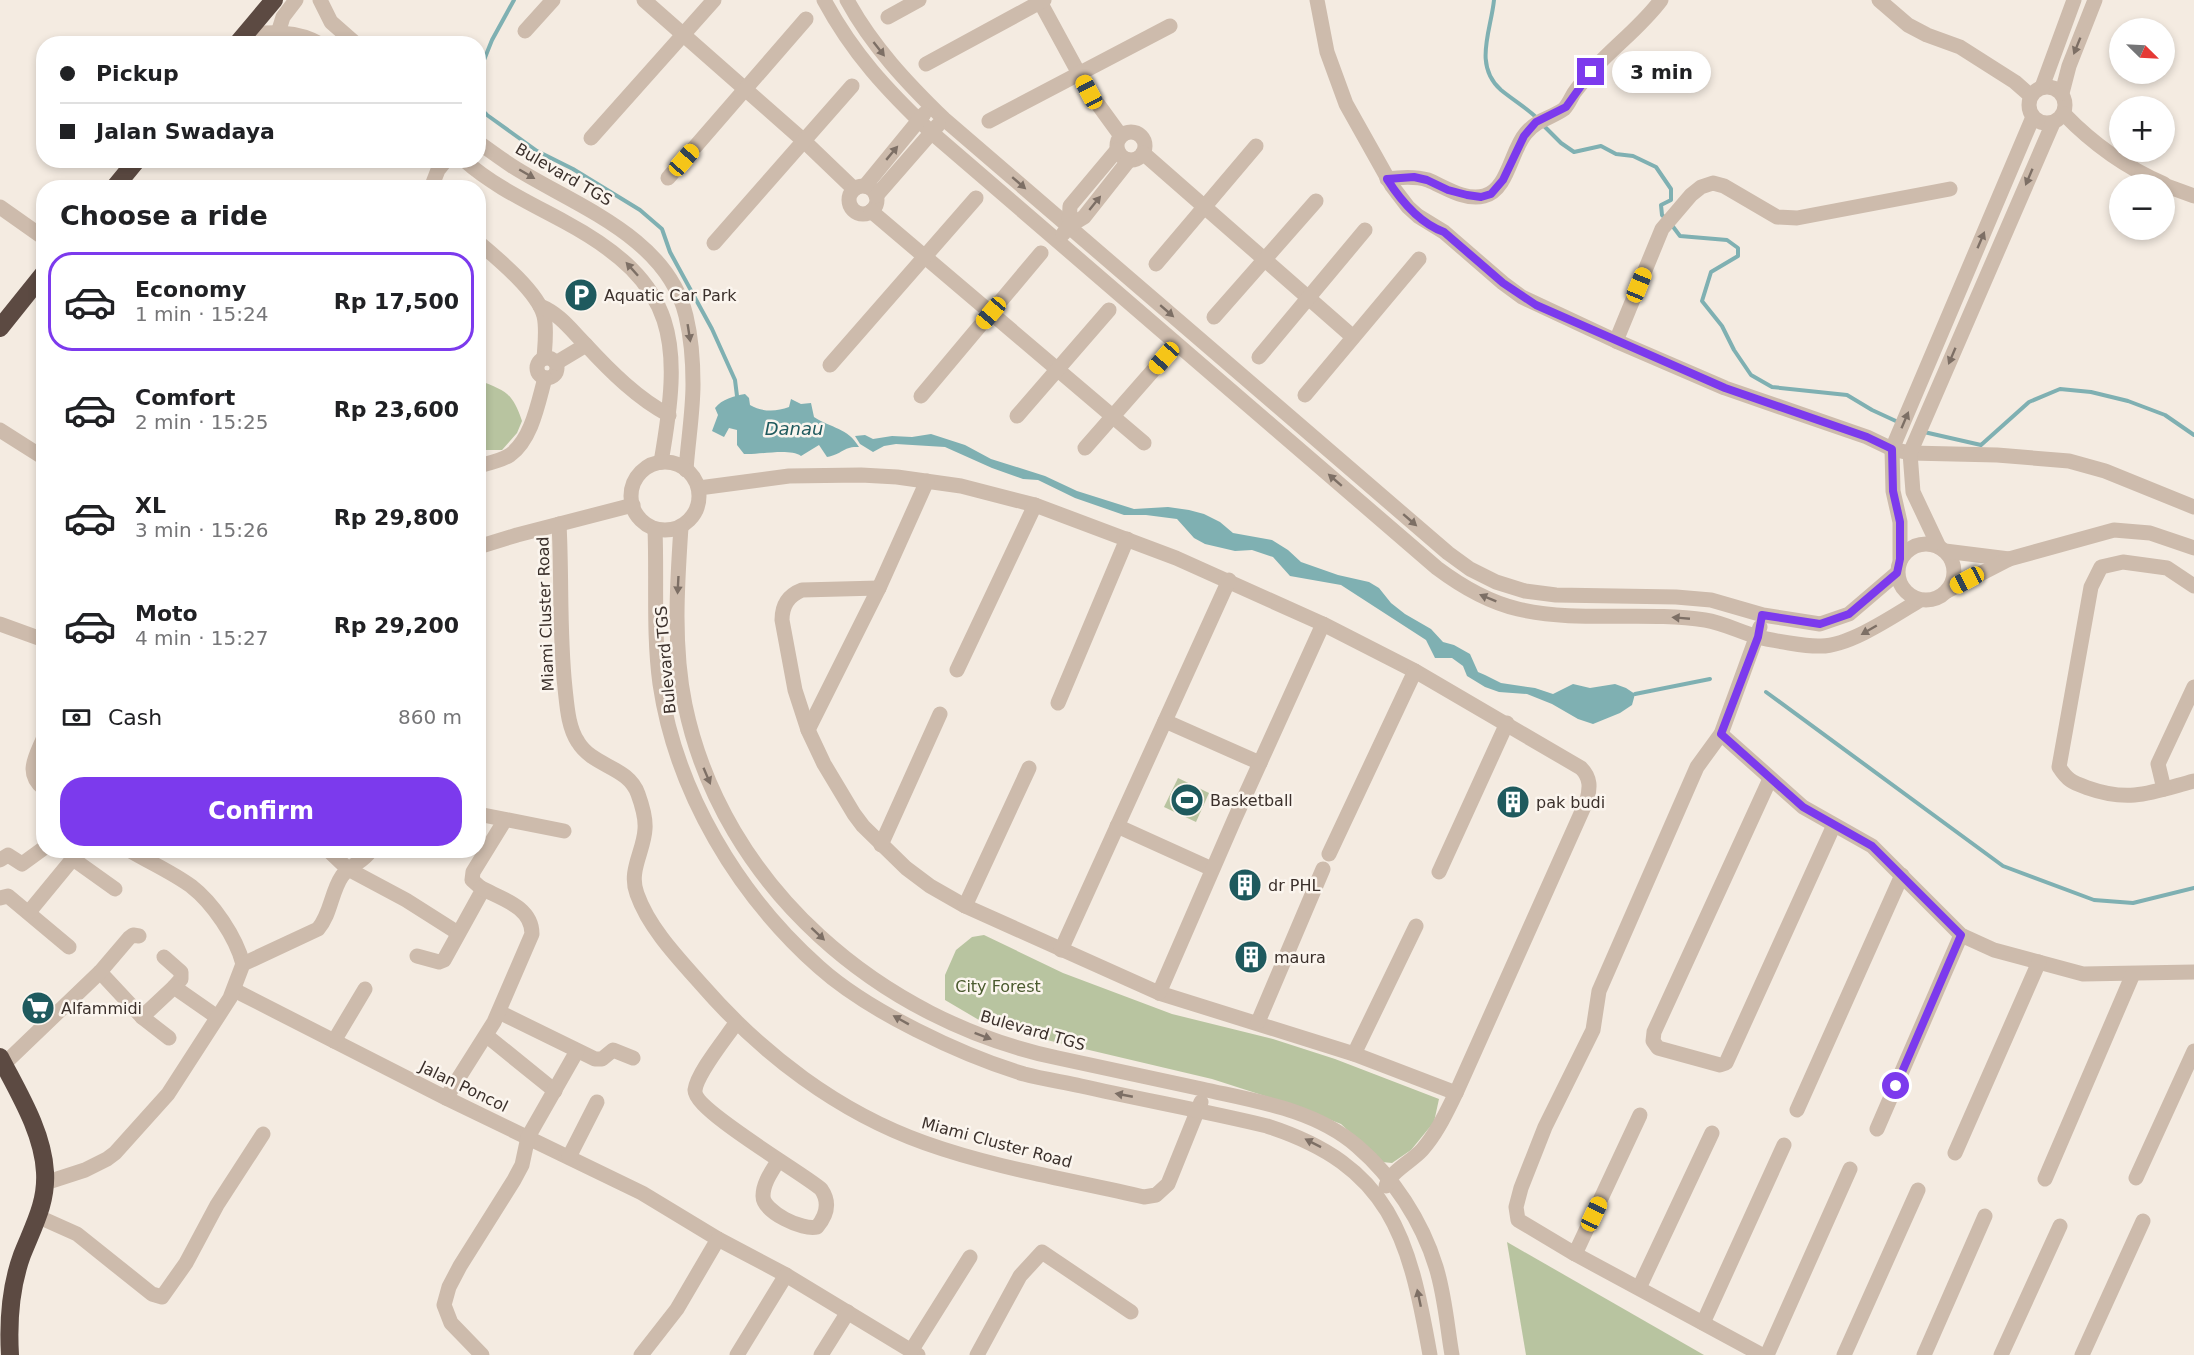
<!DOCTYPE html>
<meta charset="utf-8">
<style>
body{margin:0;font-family:"DejaVu Sans",sans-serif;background:#f2f2f2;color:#202124;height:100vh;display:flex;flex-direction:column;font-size:22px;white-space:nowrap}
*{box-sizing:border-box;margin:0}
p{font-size:20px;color:#757577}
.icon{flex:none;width:33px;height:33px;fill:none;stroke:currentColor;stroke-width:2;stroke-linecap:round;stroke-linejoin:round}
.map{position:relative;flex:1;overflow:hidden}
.panel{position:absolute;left:36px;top:180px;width:450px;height:678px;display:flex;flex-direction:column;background:#fff;border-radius:24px;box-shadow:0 3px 9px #0003}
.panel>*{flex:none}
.guide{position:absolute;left:36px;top:36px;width:450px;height:132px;border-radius:24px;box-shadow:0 3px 9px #0003;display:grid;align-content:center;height:132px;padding:0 24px;background:#fff}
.needle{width:39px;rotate:114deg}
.tools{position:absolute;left:2109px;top:18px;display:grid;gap:12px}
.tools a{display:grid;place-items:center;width:66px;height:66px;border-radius:50%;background:#fff;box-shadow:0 3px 9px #0003;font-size:30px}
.end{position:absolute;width:27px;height:27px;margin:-14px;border:8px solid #7c3aed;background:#fff;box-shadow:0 0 0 3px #fff}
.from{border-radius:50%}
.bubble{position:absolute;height:42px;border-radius:21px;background:#fff;box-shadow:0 3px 9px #0003;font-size:20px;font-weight:600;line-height:42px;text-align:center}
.car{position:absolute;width:18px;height:36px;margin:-18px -9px;border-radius:8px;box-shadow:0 0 4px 2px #0007;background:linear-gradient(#f5c518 24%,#345 0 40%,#f5c518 0 76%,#345 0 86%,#f5c518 0)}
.guide b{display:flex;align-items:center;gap:21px;height:57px;font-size:22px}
.guide b+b{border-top:2px solid #e0e0e0}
.guide i{width:15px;height:15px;background:#202124}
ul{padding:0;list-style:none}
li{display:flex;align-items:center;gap:18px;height:99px;margin:0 12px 9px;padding:0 12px;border:3px solid transparent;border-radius:24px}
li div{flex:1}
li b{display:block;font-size:22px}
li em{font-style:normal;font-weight:600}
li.on{border-color:#7c3aed}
li>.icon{width:54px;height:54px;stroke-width:1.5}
h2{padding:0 24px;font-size:27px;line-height:72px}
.pay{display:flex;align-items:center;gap:15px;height:66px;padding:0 24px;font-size:22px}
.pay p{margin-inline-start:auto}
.action{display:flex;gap:12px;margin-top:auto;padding:12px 24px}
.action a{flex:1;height:69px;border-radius:24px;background:#7c3aed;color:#fff;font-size:24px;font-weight:600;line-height:69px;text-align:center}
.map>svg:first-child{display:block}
.green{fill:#b8c4a0}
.water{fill:#7fb0b2}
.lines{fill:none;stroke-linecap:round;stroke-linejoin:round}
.stream{stroke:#7fb0b2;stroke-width:4}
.street{stroke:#cdbbac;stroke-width:15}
.highway{stroke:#5c4a42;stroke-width:18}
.oneway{fill:#7d6f65}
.route{stroke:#7c3aed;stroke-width:8}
.labels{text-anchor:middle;stroke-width:5;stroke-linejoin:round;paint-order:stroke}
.street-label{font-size:16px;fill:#3b302b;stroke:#fbf5ee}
.poi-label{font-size:16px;fill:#3b302b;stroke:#fbf5ee;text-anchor:start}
.park-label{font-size:16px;fill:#4a5a2e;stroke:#fbf5ee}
.water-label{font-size:18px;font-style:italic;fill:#1f5a5e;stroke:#fbf5ee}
</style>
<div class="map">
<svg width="2194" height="1355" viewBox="0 0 2194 1355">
<rect width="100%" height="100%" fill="#f4ebe1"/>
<g class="green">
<path d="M478,380C506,391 512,392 522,421L517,433L502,450H479Z"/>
<path d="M1178,778L1209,793L1196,822L1164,807Z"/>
<path d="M984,935L1063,973L1172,1014L1273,1039L1335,1059L1439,1099L1434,1122L1411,1150L1392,1163L1382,1162L1341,1124L1284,1102L1212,1079L1034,1037L984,1023L945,1000V975L956,950L972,937Z"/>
<path d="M1507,1242L1704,1355H1526Z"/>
</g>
<g class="water">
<path d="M745,394L749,398L750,405C762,412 776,412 789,407L791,399L801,404L811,403L814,417C831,428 848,428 859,447C843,446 843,454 827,457L819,445L801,456C789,448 760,455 744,454L737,445V430L729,428L724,437L712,431L718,415L715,408C722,399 734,396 745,394Z"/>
<path d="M931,434L965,445L991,459L1045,476L1077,491L1134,509L1168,507L1189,510L1204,514L1220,522L1233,533L1272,540L1288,550L1301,562L1338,575L1369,582L1379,588L1391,603L1405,614L1431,629L1443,642L1454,645L1470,654L1478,672L1485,675L1501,683L1535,688L1553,694L1573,684L1590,688L1615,684L1626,688L1635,694L1632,705L1620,713L1593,724L1578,719L1552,704L1527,694L1499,692L1485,687L1467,676L1463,666L1452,658H1435L1426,640L1341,585L1290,576L1273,557L1252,550L1235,551L1205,544L1194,538L1177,519L1146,515H1124L1075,498L1038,480L1023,479L992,468L945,447L896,444L884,446L873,452L860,444L855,436L865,435L873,439L892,436L912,437Z"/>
</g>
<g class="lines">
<g class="stream">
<path d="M1494,0C1491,31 1473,65 1501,90C1513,100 1527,108 1538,119"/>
<path d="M478,75L492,40L514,0"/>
<path d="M478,106L487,115L537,151L573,169L640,210L662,229L670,252L712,329L735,380L737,396"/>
<path d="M1543,125L1561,143L1574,152L1601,146L1616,154L1633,156L1656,167L1671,189V200L1661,205L1662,215L1666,219"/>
<path d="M1671,224L1680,236L1727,240L1738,248V256L1711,272L1702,301L1722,326L1734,350L1751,375L1772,387L1847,395L1872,410L1898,422"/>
<path d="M1924,432L1981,445L2029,402L2060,389L2091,392L2128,401L2165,415L2194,435"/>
<path d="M1766,692L2003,866L2094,900L2133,903L2194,888"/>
<path d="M1635,694L1710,679"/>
</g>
<g class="street">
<path d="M320,0L331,22L356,44"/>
<path d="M644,0L804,141L854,189"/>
<path d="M824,0C853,54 887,90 931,132L1437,568C1461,586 1488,602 1518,609C1577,623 1645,611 1705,620C1724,623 1740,632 1758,637C1770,640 1808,647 1821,646C1850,646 1895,615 1920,600"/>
<path d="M847,0C872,46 907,83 944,119L1448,553L1470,569L1496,582L1525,591L1556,595L1676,597L1711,600L1763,615L1820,624L1849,614L1897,573"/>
<path d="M1039,0L1089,92L1121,136"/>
<path d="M1317,0L1327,52L1346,104L1392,186L1408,207L1418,216L1444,232L1503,283L1522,297L1616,341L1725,388L1867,437L1892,449L1910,453L1997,455L2069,461L2105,471L2194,507"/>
<path d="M1879,0L1908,25L1927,35L1960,47L2015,82L2031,96"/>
<path d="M888,17L919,0"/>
<path d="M525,31L553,0"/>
<path d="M278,33L283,17L296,0"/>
<path d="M244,35C269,32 297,30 320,44"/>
<path d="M926,64L1044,0"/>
<circle cx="2047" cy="105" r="18"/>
<path d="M2042,87L2074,0"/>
<path d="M2062,93L2069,66L2095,0"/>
<path d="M2064,114C2092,143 2127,168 2164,184"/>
<path d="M989,121L1170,26"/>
<circle cx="1131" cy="146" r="14"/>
<path d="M591,138L714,0"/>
<path d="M478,142C489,150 500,158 512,166C573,205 667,236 686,316C691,337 693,362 693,384C693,412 688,441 686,470"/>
<path d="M1143,153L1353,337"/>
<path d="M464,160C493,186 530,203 565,222C680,284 682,342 661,462"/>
<path d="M668,178L806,19"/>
<path d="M1387,179C1401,177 1415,176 1428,180C1445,187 1465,201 1484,196C1508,190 1511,150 1526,133C1539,118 1550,119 1564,109C1568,105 1571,98 1574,93C1579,86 1585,79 1591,72C1613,47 1641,27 1661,0"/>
<path d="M2164,185L2194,196"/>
<circle cx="863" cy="200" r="14"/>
<path d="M865,186L924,114"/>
<path d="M431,188L438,170L446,160"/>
<path d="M876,196L938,125"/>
<path d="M0,207L44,238"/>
<path d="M871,211L1144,443"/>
<path d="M1069,226L1070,206L1117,150"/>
<path d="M1063,234L1069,226L1084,217L1129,160"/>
<path d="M478,242C497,258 538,292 544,316C547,329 545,344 544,358"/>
<path d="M714,243L852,86"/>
<path d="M1156,264L1256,146"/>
<path d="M540,306C560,314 571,330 586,345C610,371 638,399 669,415"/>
<path d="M1214,317L1316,201"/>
<path d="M1616,341L1662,229L1691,195L1701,187L1713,183L1724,186L1777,217L1797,218L1950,189"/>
<path d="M1259,357L1365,230"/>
<circle cx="547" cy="368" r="10"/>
<path d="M556,363L586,345"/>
<path d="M830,365L976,198"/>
<path d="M1305,395L1419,259"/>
<path d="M921,396L1041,253"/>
<path d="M1017,416L1109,310"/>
<path d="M0,430L44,458"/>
<path d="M1085,448L1164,358"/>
<circle cx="665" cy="496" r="34"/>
<path d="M478,466C489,463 501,461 510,455C532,439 538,403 545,378"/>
<path d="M699,488L789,476L861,475L897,477L961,486L1035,505L1176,558L1323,624L1415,671L1581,768C1591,778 1590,788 1587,800L1456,1093L1354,1054L1159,993L965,906L930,886L906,868L863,826L854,814L824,764L808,730L795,690L782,620C782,605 789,595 802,590L879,588"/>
<path d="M559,524C562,579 559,633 565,688C567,706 568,727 578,742C593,767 628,766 638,794C642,805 646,817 645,829C644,851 628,871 637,894C649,928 678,958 702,985C762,1054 838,1112 925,1143C995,1168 1071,1180 1144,1197L1156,1195L1168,1184L1201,1102"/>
<path d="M681,527C677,586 673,647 685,705C723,887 881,1021 1058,1058C1106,1068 1154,1079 1202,1089C1255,1101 1314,1109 1357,1146C1393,1177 1422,1221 1436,1267C1445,1296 1447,1326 1452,1355"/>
<path d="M655,529C657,580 653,633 660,684C676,792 738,895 819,967C868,1011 961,1055 1024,1074C1043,1079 1063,1082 1081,1086C1143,1100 1205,1111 1267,1126C1391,1166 1409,1237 1430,1355"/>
<circle cx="1926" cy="572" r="28"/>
<path d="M478,547L517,535L633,505"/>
<path d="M1939,547L1913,492L1910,453L2053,123"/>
<path d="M1945,551L2009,559"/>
<path d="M1900,559V522L1893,491L1892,449L2033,117"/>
<path d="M2194,586L2167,568L2123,562L2101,567L2091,587L2059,767C2068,781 2072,782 2088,788C2130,803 2153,792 2194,781"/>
<path d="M1947,591L2009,559L2114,530L2150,533L2194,548"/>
<path d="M0,624L44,640"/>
<path d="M1760,627L1721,734L1697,767L1599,991L1593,1030L1545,1127L1521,1188L1516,1207L1518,1220L1575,1254L1762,1355"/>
<path d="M957,670L1035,505"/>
<path d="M1058,703L1127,539"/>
<path d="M1165,721L1260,763"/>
<path d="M808,730L879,588L927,481"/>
<path d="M1721,734L1803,807L1872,846L1961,935L1994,950L2083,974L2194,972"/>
<path d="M44,737C36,757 24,773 44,789"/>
<path d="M1770,779L1654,1032L1653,1041L1658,1048L1720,1065L1726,1063L1834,825"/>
<path d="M2164,789L2158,764L2194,687"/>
<path d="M478,814L564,831"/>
<path d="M1117,826L1212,869"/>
<path d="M881,845L940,714"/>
<path d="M129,850C149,862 172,872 191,886C213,903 236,937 243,964"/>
<path d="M328,850L348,869L406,900L458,933"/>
<path d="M1329,854L1415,671"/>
<path d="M73,859L115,889"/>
<path d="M0,860L8,855L22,864L44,848"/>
<path d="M1439,872L1507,723"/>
<path d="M0,898L8,896L69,947"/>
<path d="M965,906L1029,768"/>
<path d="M29,912L80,850"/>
<path d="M1061,950L1229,580"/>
<path d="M417,956L439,962L444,960L481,893V888L472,880L473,872L505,820"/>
<path d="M164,957L181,972V979L174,987"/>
<path d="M100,972L142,1017L169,1038"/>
<path d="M234,990L446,1098L642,1193L718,1239L786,1275L918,1355"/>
<path d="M1159,993L1235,818L1323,624"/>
<path d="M499,1012L595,1059H602L613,1050L633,1058"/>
<path d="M142,1017L174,987L217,1017"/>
<path d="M1258,1022L1323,869"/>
<path d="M736,1023C726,1038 697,1073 695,1090C693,1110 803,1173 821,1189C830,1202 827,1215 817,1227C803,1231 763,1212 763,1196C763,1183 772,1171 778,1161"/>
<path d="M487,1036L555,1091"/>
<path d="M334,1041L365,989"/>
<path d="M1354,1054L1416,926"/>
<path d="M4,1064L100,972L129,938L133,935L139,936"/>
<path d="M446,1098L494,1022L532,934C532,907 502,899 481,888"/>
<path d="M1797,1110L1902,875"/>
<path d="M1877,1129L1961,935"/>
<path d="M1955,1153L2039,962"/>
<path d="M569,1157L597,1102"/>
<path d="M2136,1178L2194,1051"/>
<path d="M2045,1179L2133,974"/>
<path d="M45,1183L85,1170L107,1159L115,1153L168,1094L230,998L243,964L318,929C331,914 331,892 342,876C350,865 364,862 371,850"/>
<path d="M1386,1186C1391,1171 1411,1162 1422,1150C1437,1133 1446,1113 1456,1093"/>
<path d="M39,1217L77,1234L152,1294L162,1297L186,1263L217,1205L263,1134"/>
<path d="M1575,1254L1640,1115"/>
<path d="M1639,1288L1712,1133"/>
<path d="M1703,1323L1784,1145"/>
<path d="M911,1351L970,1257"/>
<path d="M482,1355L451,1323L444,1305L449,1287L460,1266L514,1180L522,1165L528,1137L577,1051"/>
<path d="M641,1355L677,1309L718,1239"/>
<path d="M737,1355L786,1275"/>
<path d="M821,1355L848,1312"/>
<path d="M977,1355L1020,1276L1042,1252L1131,1312"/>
<path d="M1767,1355L1850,1169"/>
<path d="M1844,1355L1918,1190"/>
<path d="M1924,1355L1985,1216"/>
<path d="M2001,1355L2060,1226"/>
<path d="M2082,1355L2143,1221"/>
</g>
<g class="highway">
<path d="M237,44L274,0"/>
<path d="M114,188L137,160"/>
<path d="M0,328L44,273"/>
<path d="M0,1057C18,1092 43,1132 45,1172C47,1203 33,1227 22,1255C10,1288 8,1321 10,1355"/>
</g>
</g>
<defs><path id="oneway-solid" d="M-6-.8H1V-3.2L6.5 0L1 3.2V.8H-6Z" transform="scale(1.5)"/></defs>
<g class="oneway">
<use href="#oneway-solid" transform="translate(2077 46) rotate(112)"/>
<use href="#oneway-solid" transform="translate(879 49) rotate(52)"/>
<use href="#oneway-solid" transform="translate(892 153) rotate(-50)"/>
<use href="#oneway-solid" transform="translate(527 174) rotate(30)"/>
<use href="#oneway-solid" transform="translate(2029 177) rotate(113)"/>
<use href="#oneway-solid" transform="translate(1019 183) rotate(41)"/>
<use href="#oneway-solid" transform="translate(1095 203) rotate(-51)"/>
<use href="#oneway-solid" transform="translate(1981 240) rotate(-67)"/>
<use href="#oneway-solid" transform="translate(632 269) rotate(-132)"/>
<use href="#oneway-solid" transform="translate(1167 311) rotate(41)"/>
<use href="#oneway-solid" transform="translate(689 333) rotate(81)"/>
<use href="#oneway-solid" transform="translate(1952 356) rotate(113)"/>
<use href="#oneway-solid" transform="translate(1905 420) rotate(-67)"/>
<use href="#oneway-solid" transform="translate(1335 480) rotate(-139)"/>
<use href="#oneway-solid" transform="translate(1410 520) rotate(41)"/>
<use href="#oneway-solid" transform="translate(678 585) rotate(93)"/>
<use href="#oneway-solid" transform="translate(1488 598) rotate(-158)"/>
<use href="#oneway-solid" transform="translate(1681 618) rotate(-175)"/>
<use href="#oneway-solid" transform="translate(1869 630) rotate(150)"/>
<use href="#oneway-solid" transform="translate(707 776) rotate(67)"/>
<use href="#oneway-solid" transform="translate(818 934) rotate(43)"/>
<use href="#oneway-solid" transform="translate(901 1020) rotate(-151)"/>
<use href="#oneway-solid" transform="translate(983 1036) rotate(21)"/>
<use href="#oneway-solid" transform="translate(1124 1095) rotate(-169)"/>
<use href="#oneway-solid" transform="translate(1313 1143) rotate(-153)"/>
<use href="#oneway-solid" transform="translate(1419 1298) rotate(-102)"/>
</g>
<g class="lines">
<path class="route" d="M1591,72L1566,107L1536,122L1524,136L1503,180L1491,194L1481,197L1467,195L1448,190L1427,180L1414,177L1387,179C1401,201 1419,223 1444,232L1503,283L1536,305L1725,388L1867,437L1892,449L1893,491L1900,522V559L1897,573L1849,614L1820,624L1762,615L1758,637L1721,734L1803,807L1872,846L1961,935L1896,1086"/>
</g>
<defs>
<symbol id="parking-disc" viewBox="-11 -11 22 22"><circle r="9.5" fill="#1f5a5e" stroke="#fbf5ee"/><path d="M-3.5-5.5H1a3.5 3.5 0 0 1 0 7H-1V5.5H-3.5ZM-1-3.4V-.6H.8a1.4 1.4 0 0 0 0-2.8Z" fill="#fff"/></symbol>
<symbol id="stadium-disc" viewBox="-11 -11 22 22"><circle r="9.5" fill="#1f5a5e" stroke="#fbf5ee"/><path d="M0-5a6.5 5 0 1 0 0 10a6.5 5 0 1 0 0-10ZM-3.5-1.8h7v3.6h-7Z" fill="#fff"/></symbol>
<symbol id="building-disc" viewBox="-11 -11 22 22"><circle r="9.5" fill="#1f5a5e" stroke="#fbf5ee"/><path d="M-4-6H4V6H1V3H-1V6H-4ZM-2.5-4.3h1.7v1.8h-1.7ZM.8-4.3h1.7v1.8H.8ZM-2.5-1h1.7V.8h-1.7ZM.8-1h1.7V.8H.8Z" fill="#fff"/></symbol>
<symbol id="supermarket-disc" viewBox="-11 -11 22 22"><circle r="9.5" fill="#1f5a5e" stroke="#fbf5ee"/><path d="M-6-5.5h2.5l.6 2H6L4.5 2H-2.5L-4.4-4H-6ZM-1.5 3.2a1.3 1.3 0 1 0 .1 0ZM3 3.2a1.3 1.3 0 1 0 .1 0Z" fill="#fff"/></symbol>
</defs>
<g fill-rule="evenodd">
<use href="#parking-disc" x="562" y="276" width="38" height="38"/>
<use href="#stadium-disc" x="1168" y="781" width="38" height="38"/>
<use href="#building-disc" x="1494" y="783" width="38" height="38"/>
<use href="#building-disc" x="1226" y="866" width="38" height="38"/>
<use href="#building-disc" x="1232" y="938" width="38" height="38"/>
<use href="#supermarket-disc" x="19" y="989" width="38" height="38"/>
</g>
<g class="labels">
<g class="street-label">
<text transform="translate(564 174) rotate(30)" y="6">Bulevard TGS</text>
<text transform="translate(545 614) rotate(-92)" y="6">Miami Cluster Road</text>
<text transform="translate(665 660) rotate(-95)" y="6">Bulevard TGS</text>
<text transform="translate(1033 1030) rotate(16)" y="6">Bulevard TGS</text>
<text transform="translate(464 1086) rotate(26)" y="6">Jalan Poncol</text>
<text transform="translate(997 1142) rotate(15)" y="6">Miami Cluster Road</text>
</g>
<g class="poi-label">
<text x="604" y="301">Aquatic Car Park</text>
<text x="1210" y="806">Basketball</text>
<text x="1536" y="808">pak budi</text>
<text x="1268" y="891">dr PHL</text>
<text x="1274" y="963">maura</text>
<text x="61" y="1014">Alfammidi</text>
</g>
<g class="park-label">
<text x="998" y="992">City Forest</text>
</g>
<g class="water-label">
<text x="794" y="435">Danau</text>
</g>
</g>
</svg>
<div class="tools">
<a><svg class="needle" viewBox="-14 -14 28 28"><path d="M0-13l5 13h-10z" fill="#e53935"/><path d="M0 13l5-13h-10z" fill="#757577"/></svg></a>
<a>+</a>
<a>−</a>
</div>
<i class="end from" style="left:1896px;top:1086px"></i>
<i class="end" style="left:1591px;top:72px"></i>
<div class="bubble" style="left:1612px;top:51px;width:99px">3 min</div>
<i class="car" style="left:1089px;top:92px;rotate:332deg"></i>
<i class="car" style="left:684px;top:160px;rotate:41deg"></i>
<i class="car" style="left:1639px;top:285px;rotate:22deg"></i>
<i class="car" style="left:991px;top:313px;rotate:220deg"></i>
<i class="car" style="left:1164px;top:358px;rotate:221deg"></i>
<i class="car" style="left:1967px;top:580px;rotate:242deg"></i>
<i class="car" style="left:1594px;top:1214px;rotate:25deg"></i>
<div class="guide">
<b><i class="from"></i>Pickup</b>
<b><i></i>Jalan Swadaya</b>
</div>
<section class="panel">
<h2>Choose a ride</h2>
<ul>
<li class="on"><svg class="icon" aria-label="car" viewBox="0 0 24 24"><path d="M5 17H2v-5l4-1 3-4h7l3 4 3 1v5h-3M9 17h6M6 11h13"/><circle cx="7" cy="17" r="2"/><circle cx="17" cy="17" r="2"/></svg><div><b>Economy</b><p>1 min · 15:24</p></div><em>Rp 17,500</em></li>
<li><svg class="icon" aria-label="car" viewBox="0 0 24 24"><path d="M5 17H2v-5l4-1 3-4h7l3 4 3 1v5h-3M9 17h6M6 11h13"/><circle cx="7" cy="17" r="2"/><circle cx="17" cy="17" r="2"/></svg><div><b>Comfort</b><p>2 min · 15:25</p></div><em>Rp 23,600</em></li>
<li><svg class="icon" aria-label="car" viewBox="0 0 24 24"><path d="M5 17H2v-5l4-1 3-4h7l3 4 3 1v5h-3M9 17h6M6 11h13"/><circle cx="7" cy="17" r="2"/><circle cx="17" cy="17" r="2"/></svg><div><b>XL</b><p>3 min · 15:26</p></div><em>Rp 29,800</em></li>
<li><svg class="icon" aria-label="car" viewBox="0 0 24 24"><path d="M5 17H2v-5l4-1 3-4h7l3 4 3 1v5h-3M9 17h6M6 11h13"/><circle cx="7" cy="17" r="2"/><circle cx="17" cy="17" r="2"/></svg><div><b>Moto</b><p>4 min · 15:27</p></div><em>Rp 29,200</em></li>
</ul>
<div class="pay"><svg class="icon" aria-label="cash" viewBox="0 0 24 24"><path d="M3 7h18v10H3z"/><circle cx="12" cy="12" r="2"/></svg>Cash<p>860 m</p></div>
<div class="action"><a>Confirm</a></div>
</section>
</div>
